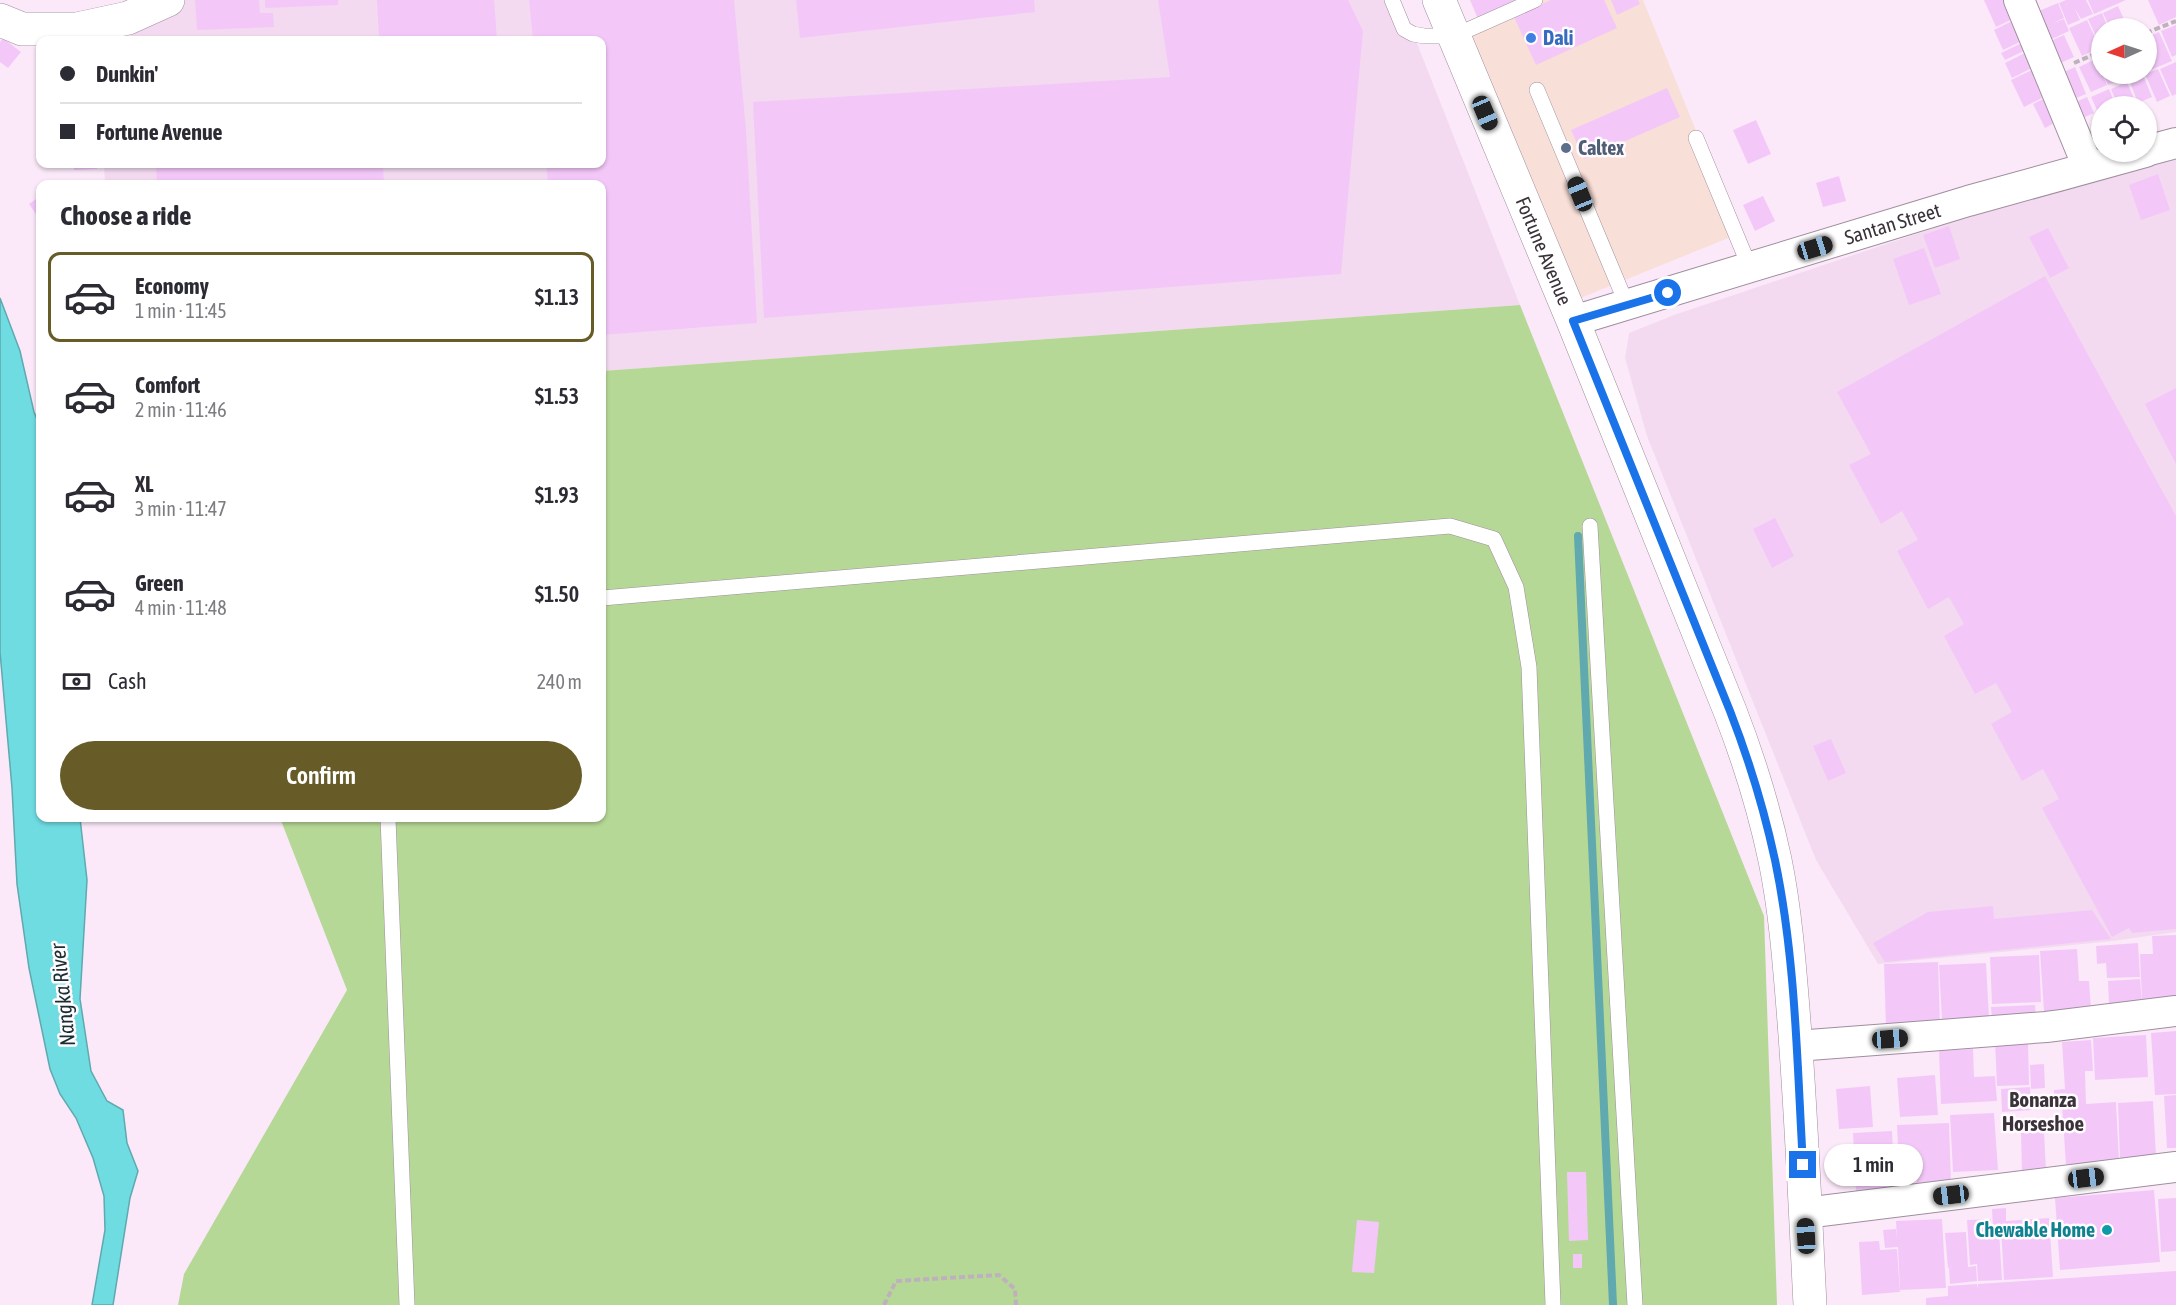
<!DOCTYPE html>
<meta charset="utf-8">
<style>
body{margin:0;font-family:"Asap Condensed",sans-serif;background:#f2f2f3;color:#2b2b33;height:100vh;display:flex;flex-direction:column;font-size:22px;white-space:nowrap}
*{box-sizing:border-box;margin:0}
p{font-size:20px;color:#7c7c81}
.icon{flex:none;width:33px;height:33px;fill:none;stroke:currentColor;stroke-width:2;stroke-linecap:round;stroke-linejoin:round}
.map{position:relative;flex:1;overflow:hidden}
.sheet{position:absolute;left:36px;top:180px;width:570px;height:642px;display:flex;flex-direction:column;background:#fff;border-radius:12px;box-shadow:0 2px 4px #0004}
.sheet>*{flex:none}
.banner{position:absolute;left:36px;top:36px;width:570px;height:132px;border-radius:12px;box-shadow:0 2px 4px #0004;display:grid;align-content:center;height:132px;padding:0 24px;background:#fff}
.needle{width:39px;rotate:267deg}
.tools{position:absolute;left:2091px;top:18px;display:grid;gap:12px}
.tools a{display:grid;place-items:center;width:66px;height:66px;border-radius:50%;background:#fff;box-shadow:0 2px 4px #0004;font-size:30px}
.end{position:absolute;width:27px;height:27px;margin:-14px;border:8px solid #1a73e8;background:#fff;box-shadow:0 0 0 3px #fff}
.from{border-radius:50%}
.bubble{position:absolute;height:42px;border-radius:21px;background:#fff;box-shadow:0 2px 4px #0004;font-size:20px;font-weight:600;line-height:42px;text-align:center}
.car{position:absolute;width:18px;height:36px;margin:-18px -9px;border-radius:8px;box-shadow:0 0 4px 2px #0007;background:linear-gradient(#222 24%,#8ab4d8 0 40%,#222 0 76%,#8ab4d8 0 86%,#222 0)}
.banner b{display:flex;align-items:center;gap:21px;height:57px;font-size:22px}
.banner b+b{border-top:2px solid #e1e1e2}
.banner i{width:15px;height:15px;background:#2b2b33}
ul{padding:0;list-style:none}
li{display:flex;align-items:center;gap:18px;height:90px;margin:0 12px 9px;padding:0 12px;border:3px solid transparent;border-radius:12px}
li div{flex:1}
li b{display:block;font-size:22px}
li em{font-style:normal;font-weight:600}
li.current{border-color:#675b28}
li>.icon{width:54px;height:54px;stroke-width:1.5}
h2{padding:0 24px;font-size:27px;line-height:72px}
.pay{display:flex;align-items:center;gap:15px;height:66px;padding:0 24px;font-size:22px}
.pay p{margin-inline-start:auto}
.action{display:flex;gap:12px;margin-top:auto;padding:12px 24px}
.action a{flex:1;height:69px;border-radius:36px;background:#675b28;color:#fff;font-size:24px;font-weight:600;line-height:69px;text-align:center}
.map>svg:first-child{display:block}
.commercial{fill:#f8dfd7}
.built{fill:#f3daf0}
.green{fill:#b6d896}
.water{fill:#6fdce2;stroke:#5fa9af;stroke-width:1.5}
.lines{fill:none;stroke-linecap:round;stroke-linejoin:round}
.stream{stroke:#5fa9af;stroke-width:8}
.building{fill:#f3c8f9}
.lane-casing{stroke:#9f8e9d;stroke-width:16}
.street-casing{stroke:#9f8e9d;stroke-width:32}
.secondary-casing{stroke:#9f8e9d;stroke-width:34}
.path{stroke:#bfb0bd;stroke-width:4;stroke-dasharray:6 3;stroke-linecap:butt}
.lane{stroke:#fff;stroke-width:15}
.street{stroke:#fff;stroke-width:30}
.secondary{stroke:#fff;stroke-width:33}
.route{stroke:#1a73e8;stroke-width:8}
.shop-dot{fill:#3f7fe0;stroke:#fffbff;stroke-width:2}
.service-dot{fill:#5c6f8a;stroke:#fffbff;stroke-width:2}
.culture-dot{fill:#0f9aa8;stroke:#fffbff;stroke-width:2}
.labels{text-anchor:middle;stroke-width:5;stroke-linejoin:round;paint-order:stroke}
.shop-label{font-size:20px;font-weight:bold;fill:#366cbe;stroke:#fffbff;text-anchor:start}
.service-label{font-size:20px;font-weight:bold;fill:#4e5e75;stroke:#fffbff;text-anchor:start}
.street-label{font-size:20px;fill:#3a3339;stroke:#fffbff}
.culture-label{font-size:20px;font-weight:bold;fill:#0d838f;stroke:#fffbff;text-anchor:end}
.water-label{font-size:21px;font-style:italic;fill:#192e2f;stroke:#fffbff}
.neighbourhood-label{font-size:21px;font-weight:bold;fill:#3a3339;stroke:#fffbff}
</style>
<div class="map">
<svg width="2176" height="1305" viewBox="0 0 2176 1305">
<rect width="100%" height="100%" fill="#fbe9f9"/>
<path class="commercial" d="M1543,0H1643L1738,234L1578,299L1465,34Z"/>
<g class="built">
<path d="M172,0H1400L1520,305L602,371V184H105L104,164H602V40H124L131,25Z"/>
<path d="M2176,155V932L2113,941L1878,964L1816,860L1647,436L1625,358L1629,333L1674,315L1955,221Z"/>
</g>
<path class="green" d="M1520,305L1764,916L1777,1305H178L184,1274L347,990L280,818H602V371Z"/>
<path class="water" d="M0,298L20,351L34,412L40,426V818H80L87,880L80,999L91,1071L107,1101L123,1110L127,1143L138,1171L130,1198L113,1305H92L105,1230L104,1196L93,1158L76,1118L60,1094L50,1069L29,968L17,884L12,788L0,652Z"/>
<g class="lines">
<path class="stream" d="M1578,536L1613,1305"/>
</g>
<g class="building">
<path d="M195,0H259L260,13H273L274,27L197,30Z"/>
<path d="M265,0H338V5L265,8Z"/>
<path d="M377,0H494L497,40H315V39L379,36Z"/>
<path d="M529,0H734L746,130L757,323L602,335V184H548L546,164H602V40H533Z"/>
<path d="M796,0H1034L1035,12L800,38Z"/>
<path d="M1158,0H1348L1363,31L1341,274L764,318L753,102L1170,77Z"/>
<path d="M1470,0H1526L1478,19Z"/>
<path d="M1551,0H1604L1617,28L1536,65L1514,17Z"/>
<path d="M1611,0H1638L1640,4L1617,15Z"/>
<path d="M1984,0H2011L2019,16L1996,27Z"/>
<path d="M2066,0H2086L2093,14L2081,19L2075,9L2080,20L2068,25L2059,3Z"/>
<path d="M2088,0H2126L2094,14Z"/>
<path d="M2148,0H2176V17L2159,25Z"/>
<path d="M2058,3L2064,18L2053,23L2064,19L2069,31L2046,42L2034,13Z"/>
<path d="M2118,6L2128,28H2110L2103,13Z"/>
<path d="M2102,13L2108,28H2102V49L2088,19Z"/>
<path d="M2016,19L2026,39L2003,50L1994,30Z"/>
<path d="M2087,20L2100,48L2082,56L2069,28Z"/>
<path d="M2176,25V55L2172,57L2161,31Z"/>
<path d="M2159,32L2172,61L2146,72V38Z"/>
<path d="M2064,35L2074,57L2056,65L2046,43Z"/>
<path d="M3,38L21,52L8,68L0,62V42Z"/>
<path d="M2026,41L2030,48L2005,60L2001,53Z"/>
<path d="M2031,50L2038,65L2012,78L2005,63Z"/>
<path d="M2096,59L2107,85L2091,92L2079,67Z"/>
<path d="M2176,62V94L2172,96L2160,69Z"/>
<path d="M2075,67L2086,94L2069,101L2057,75Z"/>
<path d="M2036,68L2048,95L2024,107L2011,80Z"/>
<path d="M2158,69L2170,96L2157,102L2145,74Z"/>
<path d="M2103,74H2123L2125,78L2108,85Z"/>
<path d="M2124,74H2140L2128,79V81Z"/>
<path d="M2143,75L2152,97L2138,103L2129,80Z"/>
<path d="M2127,82L2137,106H2118L2111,89Z"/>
<path d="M1667,88L1680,117L1584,159L1571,130Z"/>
<path d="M2109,89L2116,106H2102V121L2091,97Z"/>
<path d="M2047,97L2058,121L2045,128L2033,104Z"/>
<path d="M2087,97L2094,113L2076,121L2069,105Z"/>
<path d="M1756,120L1771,154L1748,164L1733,130Z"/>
<path d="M74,164H97V169L74,170Z"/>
<path d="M156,164H383L384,184H157Z"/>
<path d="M2158,174L2170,210L2141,220L2129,185Z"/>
<path d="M1839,176L1846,201L1823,207L1816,183Z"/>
<path d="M40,196V220L29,204Z"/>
<path d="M1763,196L1775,221L1755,231L1743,205Z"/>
<path d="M1949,226L1960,259L1935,268L1923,235Z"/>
<path d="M2048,228L2069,268L2050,278L2029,237Z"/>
<path d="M1924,248L1941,294L1909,305L1893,259Z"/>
<path d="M2045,276L2176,516V929L2132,933L2129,928L2112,937L2042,808L2059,799L2043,769L2022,781L1991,724L2012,712L1996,683L1975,694L1944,636L1964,624L1949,597L1928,609L1897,551L1918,540L1902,511L1881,524L1849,465L1871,454L1837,392Z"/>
<path d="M2176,388V464L2145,404Z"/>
<path d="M1775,518L1794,556L1772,568L1753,529Z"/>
<path d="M1831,739L1846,773L1828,781L1813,746Z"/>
<path d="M1993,906L1994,919L2092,910L2111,939L1885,962L1873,943L1928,912Z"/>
<path d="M2176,935V997H2164V1000L2142,1001L2140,954H2153L2152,936Z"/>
<path d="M2138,943L2140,977L2107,978L2106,963L2097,964L2096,946Z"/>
<path d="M2077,949L2079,981H2089L2091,1009L2044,1012L2040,951Z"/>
<path d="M2039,955L2041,1002L1992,1004L1990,957Z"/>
<path d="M1938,962L1940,1026L1886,1028L1884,964Z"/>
<path d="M1986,963L1989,1018L1942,1020L1939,965Z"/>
<path d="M2140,979L2142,1003L2109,1005L2108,981Z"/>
<path d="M2035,1005L2036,1017L1992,1020L1991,1007Z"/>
<path d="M2176,1031V1094L2155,1095L2151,1033Z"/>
<path d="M2146,1035L2148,1077L2095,1080L2093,1038Z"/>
<path d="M2091,1040L2093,1071H2085L2086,1104L2116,1102L2119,1161L2066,1165L2062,1105H2054V1090L2065,1089L2062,1042Z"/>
<path d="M2028,1041L2029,1085L1997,1086L1995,1042Z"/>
<path d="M1973,1049L1974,1077L1995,1076L1997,1101L1941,1104L1939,1051Z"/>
<path d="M2044,1064L2045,1088L2031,1089L2030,1065Z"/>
<path d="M1935,1075L1938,1115L1900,1117L1897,1078Z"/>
<path d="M1870,1086L1873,1127L1839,1129L1836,1089Z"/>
<path d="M2030,1087L2032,1110L2002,1112L2001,1089Z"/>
<path d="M2176,1095V1148H2167L2164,1096Z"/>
<path d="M2153,1101L2156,1156L2120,1158L2118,1103Z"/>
<path d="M1994,1113L1998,1170L1953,1172L1950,1115Z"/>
<path d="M1949,1123L1951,1183L1917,1185L1916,1169H1899L1897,1125Z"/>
<path d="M1892,1131L1895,1191L1856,1193L1853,1133Z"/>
<path d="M2044,1132L2046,1171L2022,1172L2021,1133Z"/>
<path d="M1567,1172H1586L1588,1240L1569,1241Z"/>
<path d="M2154,1190L2160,1262L2060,1270L2055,1198Z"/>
<path d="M2176,1198V1251L2161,1252L2158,1199Z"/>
<path d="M2006,1208V1221L2049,1218L2053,1277L2004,1280L2001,1228L1993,1229L1992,1209Z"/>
<path d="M1942,1219L1946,1288L1900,1290L1898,1247L1885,1248L1883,1230L1896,1229L1897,1239L1896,1221Z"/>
<path d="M1991,1219V1231H1999L2002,1280L1978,1281L1977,1264L1970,1265L1967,1220Z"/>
<path d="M1357,1220L1379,1222L1374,1273L1352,1272Z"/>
<path d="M1966,1232L1968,1267L1976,1266L1977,1281L1950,1284L1949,1268L1955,1267L1948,1268L1945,1233Z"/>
<path d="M1879,1241L1880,1250L1897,1249L1900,1292L1862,1295L1859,1242Z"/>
<rect x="1573" y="1254" width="9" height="14"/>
<path d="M2176,1271V1305H1926V1298L1948,1296V1286L1977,1284L1978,1288V1284Z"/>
</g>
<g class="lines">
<defs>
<g id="lane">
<path d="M1392,0L1404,29L1413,34L1424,36H1454L1535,0"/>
<path d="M1537,90L1627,305"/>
<path d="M1696,138L1750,268"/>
<path d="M1590,526L1635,1305"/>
<path d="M602,598L1450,526L1494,539L1516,587L1529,667L1553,1305"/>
<path d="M388,818L407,1305"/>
</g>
<g id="street">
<path d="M2019,0L2088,167"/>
<path d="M2146,151L2176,143"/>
<path id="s1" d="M1573,321L1968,201L2145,152"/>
<path d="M1796,1046L2046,1027L2176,1011"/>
<path d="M1805,1213L2176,1167"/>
</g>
<g id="secondary">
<path id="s2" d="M1439,0L1573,321L1730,711C1749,760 1764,808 1775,860C1785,909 1789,959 1793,1009C1801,1107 1805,1206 1810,1305"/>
<path d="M0,20L22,29H77L128,18L168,0"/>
</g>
</defs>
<use href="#lane" class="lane-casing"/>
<use href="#street" class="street-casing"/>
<use href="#secondary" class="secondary-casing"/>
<g class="path">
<path d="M2146,33L2176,21"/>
<path d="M2074,63L2102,51"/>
<path d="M884,1305L896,1281L999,1275L1015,1289L1016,1305"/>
</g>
<use href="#lane" class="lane"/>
<use href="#street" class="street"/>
<use href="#secondary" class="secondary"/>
</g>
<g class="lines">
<path class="route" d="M1668,293L1573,321L1730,711C1749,760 1764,809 1775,860C1796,960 1797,1064 1803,1165"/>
</g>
<circle class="shop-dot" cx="1531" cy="38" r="6"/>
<circle class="service-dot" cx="1566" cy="148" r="6"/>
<circle class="culture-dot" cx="2107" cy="1230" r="6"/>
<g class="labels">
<g class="shop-label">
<text x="1543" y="45">Dali</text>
</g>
<g class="service-label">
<text x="1578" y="155">Caltex</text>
</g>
<g class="street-label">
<text dy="7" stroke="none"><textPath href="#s1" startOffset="334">Santan Street</textPath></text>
<text dy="7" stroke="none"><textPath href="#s2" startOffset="272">Fortune Avenue</textPath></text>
</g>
<g class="culture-label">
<text x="2095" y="1237">Chewable Home</text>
</g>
<g class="water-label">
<text transform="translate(63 995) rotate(-96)" y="7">Nangka River</text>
</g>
<g class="neighbourhood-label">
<text x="2043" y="1107">Bonanza<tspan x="2043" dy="24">Horseshoe</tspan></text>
</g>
</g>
</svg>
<div class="tools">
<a><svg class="needle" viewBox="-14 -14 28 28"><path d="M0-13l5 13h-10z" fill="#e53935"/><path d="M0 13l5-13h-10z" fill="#7c7c81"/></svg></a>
<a><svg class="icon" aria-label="locate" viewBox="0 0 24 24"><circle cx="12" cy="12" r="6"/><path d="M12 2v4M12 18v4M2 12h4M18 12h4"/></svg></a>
</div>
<i class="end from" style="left:1668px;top:293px"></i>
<i class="end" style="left:1803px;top:1165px"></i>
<div class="bubble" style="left:1824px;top:1144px;width:99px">1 min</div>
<i class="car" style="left:1485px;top:113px;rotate:157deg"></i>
<i class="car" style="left:1580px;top:194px;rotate:338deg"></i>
<i class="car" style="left:1815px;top:248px;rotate:73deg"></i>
<i class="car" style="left:1890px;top:1039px;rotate:86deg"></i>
<i class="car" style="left:2086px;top:1178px;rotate:83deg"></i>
<i class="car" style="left:1951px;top:1195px;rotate:263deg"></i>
<i class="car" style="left:1806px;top:1236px;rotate:357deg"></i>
<div class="banner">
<b><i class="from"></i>Dunkin'</b>
<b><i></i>Fortune Avenue</b>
</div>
<section class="sheet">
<h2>Choose a ride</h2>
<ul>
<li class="current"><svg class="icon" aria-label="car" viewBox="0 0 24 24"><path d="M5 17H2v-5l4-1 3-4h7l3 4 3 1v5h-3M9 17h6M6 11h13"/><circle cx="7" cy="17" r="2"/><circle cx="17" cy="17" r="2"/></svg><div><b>Economy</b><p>1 min · 11:45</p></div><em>$1.13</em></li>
<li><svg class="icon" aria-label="car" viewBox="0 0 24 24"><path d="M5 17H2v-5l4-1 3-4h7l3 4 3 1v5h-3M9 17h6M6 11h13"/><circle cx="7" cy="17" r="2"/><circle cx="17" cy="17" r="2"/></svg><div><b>Comfort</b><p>2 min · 11:46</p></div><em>$1.53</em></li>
<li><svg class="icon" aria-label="car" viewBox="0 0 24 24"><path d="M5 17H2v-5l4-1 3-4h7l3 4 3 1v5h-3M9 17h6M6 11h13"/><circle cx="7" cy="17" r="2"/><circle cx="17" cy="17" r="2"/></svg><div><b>XL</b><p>3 min · 11:47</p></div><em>$1.93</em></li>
<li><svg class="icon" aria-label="car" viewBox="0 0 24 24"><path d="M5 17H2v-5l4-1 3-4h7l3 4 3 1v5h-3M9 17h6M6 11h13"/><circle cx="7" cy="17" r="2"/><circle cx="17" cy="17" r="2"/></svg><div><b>Green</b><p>4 min · 11:48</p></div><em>$1.50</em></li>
</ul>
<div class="pay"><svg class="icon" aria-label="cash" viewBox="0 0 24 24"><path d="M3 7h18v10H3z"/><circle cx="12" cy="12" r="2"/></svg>Cash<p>240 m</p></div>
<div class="action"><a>Confirm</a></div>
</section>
</div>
